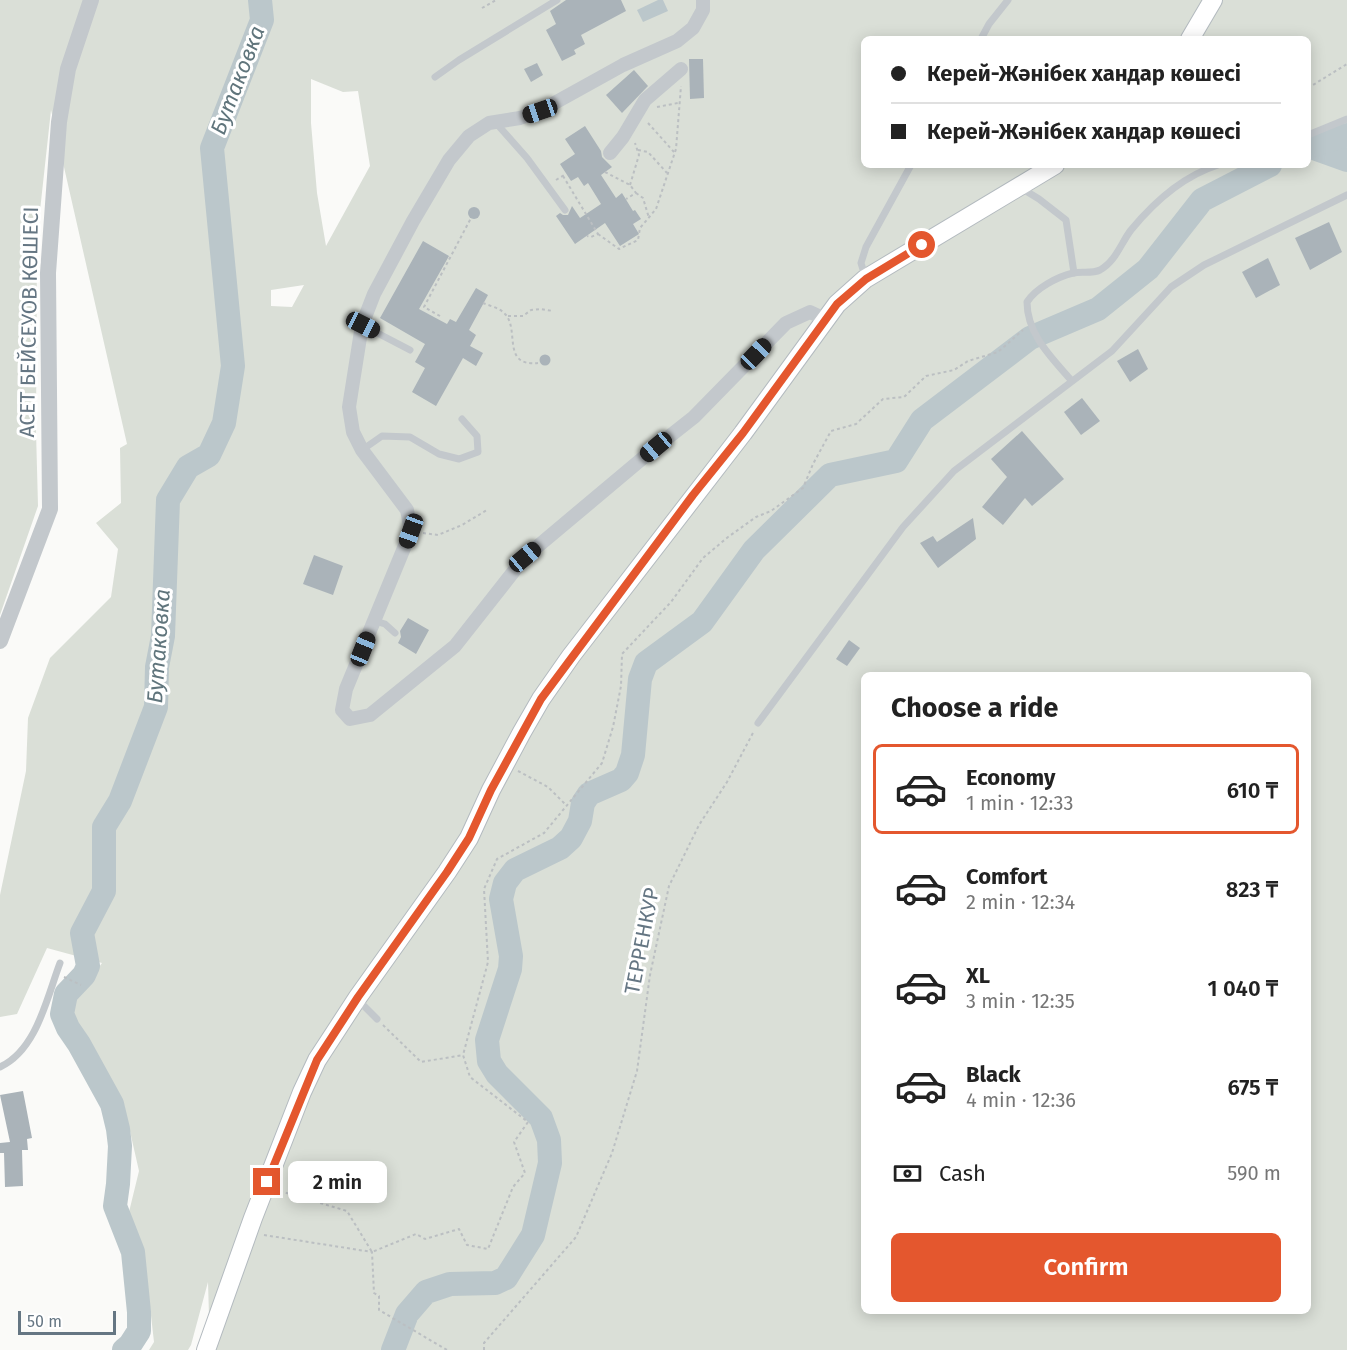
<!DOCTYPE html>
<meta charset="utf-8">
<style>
body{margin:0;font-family:"Fira Sans",sans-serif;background:#f6f6f6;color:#222;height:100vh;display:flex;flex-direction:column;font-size:22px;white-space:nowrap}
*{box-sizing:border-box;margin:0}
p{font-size:20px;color:#767676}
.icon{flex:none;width:33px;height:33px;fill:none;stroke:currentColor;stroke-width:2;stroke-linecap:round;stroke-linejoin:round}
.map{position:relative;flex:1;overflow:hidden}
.side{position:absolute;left:861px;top:672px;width:450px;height:642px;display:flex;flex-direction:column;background:#fff;border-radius:9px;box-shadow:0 3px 15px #0003}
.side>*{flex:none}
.hud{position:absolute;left:861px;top:36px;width:450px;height:132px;border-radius:9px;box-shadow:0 3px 15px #0003;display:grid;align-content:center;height:132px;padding:0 30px;background:#fff}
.scale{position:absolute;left:18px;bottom:15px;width:98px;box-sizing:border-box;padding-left:6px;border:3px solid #657683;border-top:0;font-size:16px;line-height:21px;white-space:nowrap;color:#657683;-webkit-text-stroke:4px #fff;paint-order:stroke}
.end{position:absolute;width:27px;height:27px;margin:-14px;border:8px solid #e4572e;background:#fff;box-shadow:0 0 0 3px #fff}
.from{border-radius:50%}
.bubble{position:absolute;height:42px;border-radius:9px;background:#fff;box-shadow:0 3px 15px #0003;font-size:20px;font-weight:600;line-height:42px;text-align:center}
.car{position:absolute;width:18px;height:36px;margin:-18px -9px;border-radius:8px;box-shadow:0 0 4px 2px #0007;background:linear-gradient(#222 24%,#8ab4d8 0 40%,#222 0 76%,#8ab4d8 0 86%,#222 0)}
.hud b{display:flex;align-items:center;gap:21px;height:57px;font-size:22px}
.hud b+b{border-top:2px solid #e0e0e0}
.hud i{width:15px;height:15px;background:#222}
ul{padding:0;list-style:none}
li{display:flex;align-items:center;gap:18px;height:90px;margin:0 12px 9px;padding:0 18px;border:3px solid transparent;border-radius:9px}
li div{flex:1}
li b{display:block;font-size:22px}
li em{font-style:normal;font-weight:600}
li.selected{border-color:#e4572e}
li>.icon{width:54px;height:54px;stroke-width:1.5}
h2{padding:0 30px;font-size:27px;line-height:72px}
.pay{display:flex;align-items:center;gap:15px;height:66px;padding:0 30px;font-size:22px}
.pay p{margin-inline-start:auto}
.action{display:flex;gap:12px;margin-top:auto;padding:12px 30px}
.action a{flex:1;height:69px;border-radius:9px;background:#e4572e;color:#fff;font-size:24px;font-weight:600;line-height:69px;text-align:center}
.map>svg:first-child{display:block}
.green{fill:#dadfd7;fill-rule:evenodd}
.water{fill:#bbc7cb}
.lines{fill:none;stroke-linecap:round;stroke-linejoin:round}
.river{stroke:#bbc7cb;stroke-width:24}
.building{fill:#aab3b9}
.secondary-casing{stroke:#b3babf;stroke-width:20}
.path{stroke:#bbbfc2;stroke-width:2;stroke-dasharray:3 3;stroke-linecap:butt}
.service{stroke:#c3c8cc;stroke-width:7}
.minor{stroke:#c3c8cc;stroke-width:14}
.tertiary{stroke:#c3c8cc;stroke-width:16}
.secondary{stroke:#fff;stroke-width:18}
.route{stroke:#e4572e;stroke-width:8}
.labels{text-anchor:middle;stroke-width:6;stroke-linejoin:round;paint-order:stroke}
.street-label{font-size:21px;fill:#657683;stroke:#fff}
.water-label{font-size:22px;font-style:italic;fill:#60757c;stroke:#fff}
</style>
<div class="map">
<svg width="1347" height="1350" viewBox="0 0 1347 1350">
<rect width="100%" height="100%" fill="#fafaf8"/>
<path class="green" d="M0,0H1347V1350H210L208,1282L191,1345L188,1350H149L154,1342L146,1272L129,1212L139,1171L124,1105L86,1049L68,1010L102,963L47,948L17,1014L0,1017V895L26,771L28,718L50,658L111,597L118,549L96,523L121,503L120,448L127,444L51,110L37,238L36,431L38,506L0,615ZM864,39H1308V165H864ZM311,79L343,92L358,91L370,166L326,246L317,193L311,123ZM304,285L292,307L271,306V290ZM864,675H1308V1311H864Z"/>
<path class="water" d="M658,0H663L668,11L643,22L637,10Z"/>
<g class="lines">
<g class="river">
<path d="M1308,146L1347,160"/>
<path d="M1308,146L1347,135"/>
<path d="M124,1350L130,1345L139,1331V1312L133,1252L115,1206L118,1184L120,1146L118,1129L112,1104L79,1044L68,1028L62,1014L66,994L84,975L88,966L82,933L104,891V827L120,801L156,707L157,667L163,636L168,500L188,467L209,455L224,423L233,366L212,148L262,20L260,0"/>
<path d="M393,1350L407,1314L426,1292L450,1284L495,1283L506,1278L533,1235L550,1163L549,1140L541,1118L497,1074L489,1061L487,1040L510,969L511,956L501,899L505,883L515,870L560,848L571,838L580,821L583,803L589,794L621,780L627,773L633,755L640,679L646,663L702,622L754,550L830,475L896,461L922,420L1030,338L1098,309L1148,269L1202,200L1270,165"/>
</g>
</g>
<g class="building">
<path d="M566,0H621L626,11L581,35L585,44L574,50L576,54L562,61L546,30L556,24L550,11Z"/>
<path d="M689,59H703L704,98L690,99Z"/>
<path d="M537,63L543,75L531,82L524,69Z"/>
<path d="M634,70L648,86L622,113L606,95Z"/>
<path d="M585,126L601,151L602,157L612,167L601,175L616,198L622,193L633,211L635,210L641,219L633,224L639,234L620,246L605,223L575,244L556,216L560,213L563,215H568L572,206L580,218L601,204L588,183L584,186L578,177L571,181L560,164L575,154L565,139Z"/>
<circle cx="474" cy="213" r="6"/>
<path d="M1329,222L1342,252L1310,270L1295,238Z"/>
<path d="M423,241L449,256L419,309L447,324L450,319L456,322L476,288L488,295L469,330L476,335L470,346L483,353L476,366L463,358L436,406L412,392L425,368L415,362L425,344L380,318Z"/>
<path d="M1268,258L1280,285L1256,298L1242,272Z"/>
<path d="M1138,349L1148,369L1130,382L1117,361Z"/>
<circle cx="545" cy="360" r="5.5"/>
<path d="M1082,398L1100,421L1081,435L1064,412Z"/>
<path d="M1022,431L1064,479L1032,506L1025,498L1003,525L982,507L1007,477L991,459Z"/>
<path d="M973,518L976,539L938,568L920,543L933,536L937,542Z"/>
<path d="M314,555L343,566L333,595L303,584Z"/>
<path d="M408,618L429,630L416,654L398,643L401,637L400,631Z"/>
<path d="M849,640L860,648L847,666L836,659Z"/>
<path d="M23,1091L32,1138L27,1139L28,1150H22L23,1186L5,1187L4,1153H0V1143L10,1142L0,1095Z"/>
</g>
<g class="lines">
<defs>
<g id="secondary">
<path d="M1190,39L1213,0"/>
<path d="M206,1350L253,1218L302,1092L317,1060L358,997L447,872L469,838L491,790L522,732L541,699L571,656L743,433L837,304L865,279L1055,165"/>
</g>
</defs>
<use href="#secondary" class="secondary-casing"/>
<g class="path">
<path d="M482,8L496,0"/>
<path d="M1308,88L1347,64"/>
<path d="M657,107L678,103"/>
<path d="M648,123L674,152"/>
<path d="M638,150L648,152L667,173"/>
<path d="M605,172L630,185L636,193L626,199"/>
<path d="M563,176L598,234L591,237L587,236"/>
<path d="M556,180L566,174"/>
<path d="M630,185L639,155L635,143"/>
<path d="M636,193L643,198L649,218"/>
<path d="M598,234L619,249L638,240L640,228L656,209L676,149L681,86"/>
<path d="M483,303C490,306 500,308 505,314C520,329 501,367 538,363"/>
<path d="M440,316L424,307L471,218"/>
<path d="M508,316H523L531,310L541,309L553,311"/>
<path d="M423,533L438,535L462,525L487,510"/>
<path d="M518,771L548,787L566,805"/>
<path d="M64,977L81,985"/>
<path d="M383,1025L421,1062L463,1055"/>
<path d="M280,1191L347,1211L372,1252L416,1234L425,1239L459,1229L467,1245L488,1249L513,1187L525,1173L514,1142L528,1122L470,1077L463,1055L488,962L484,889L497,859L544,833L602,763L613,727L621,686L622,654L671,602L703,558L728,537L756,517L771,511L803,488L813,464L831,431L856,424L883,399L904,397L926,376L954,370L968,361L998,352L1023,330"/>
<path d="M264,1235L372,1252L374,1293L379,1296V1310L447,1350"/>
<path d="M484,1350V1343L576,1237L612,1153L637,1071L650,975L669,886L699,825L727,782L754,731"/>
</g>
<g class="service">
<path d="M981,39L989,24L1008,0"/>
<path d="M435,77L459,60L557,0"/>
<path d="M496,123L527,158L565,210"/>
<path d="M1308,135L1347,119"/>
<path d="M1021,188L1039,199L1066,220L1074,273"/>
<path d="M865,276L861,263L866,247L911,165"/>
<path d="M362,325L410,350"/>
<path d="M1071,380C1051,357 1027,334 1027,302C1036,288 1057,277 1073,273C1081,271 1092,274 1100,270C1116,261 1121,243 1131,230C1154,202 1183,176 1218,165"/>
<path d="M362,450L382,436L410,437L439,454L459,459L478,452L477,436L462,419"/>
<path d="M375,621L385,624L395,633"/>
<path d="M758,723L903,527L954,471L1112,351L1171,287L1204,265L1347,195"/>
<path d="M357,999L377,1019"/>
<path d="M0,1067C37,1050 47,997 60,963"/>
</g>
<g class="minor">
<path d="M703,0V10L693,28L677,41L623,65L540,111L520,118L489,123L469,136L449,160L413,221L374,294L362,325L349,407L353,432L362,450L407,510L411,531L346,689L342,710L350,719L370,715L455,646L525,557L656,447L694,417L786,323L810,312L825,319"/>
<path d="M610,153L623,137L645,100L681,69"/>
</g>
<path class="tertiary" d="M0,641L50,509L48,273L59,122L68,69L91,0"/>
<use href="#secondary" class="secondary"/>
</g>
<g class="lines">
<path class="route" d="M267,1182L317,1060L358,997L447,872L469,838L491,790L541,699L693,495L743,433L837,304L866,279L922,245"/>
</g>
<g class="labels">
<g class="street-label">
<text transform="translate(29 322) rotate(-89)" y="7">АСЕТ БЕЙСЕУОВ КӨШЕСІ</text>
<text transform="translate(642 941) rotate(-79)" y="7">ТЕРРЕНКУР</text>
</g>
<g class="water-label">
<text transform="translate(237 80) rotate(-69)" y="8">Бутаковка</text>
<text transform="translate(158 646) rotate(-86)" y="8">Бутаковка</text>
</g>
</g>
</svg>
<div class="scale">50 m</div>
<i class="end from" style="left:922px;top:245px"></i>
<i class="end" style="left:267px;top:1182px"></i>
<div class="bubble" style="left:288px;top:1161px;width:99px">2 min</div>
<i class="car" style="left:540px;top:111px;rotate:251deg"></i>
<i class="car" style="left:363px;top:325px;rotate:117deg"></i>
<i class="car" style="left:756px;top:354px;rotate:44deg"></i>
<i class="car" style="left:656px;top:447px;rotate:230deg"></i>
<i class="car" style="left:411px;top:531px;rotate:200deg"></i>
<i class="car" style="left:525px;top:557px;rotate:50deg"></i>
<i class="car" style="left:363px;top:649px;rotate:22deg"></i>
<div class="hud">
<b><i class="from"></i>Керей-Жәнібек хандар көшесі</b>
<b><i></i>Керей-Жәнібек хандар көшесі</b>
</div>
<section class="side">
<h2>Choose a ride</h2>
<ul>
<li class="selected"><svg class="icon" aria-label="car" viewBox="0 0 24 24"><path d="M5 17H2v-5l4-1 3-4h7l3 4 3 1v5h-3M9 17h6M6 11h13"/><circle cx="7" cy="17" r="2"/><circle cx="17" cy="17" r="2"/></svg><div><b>Economy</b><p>1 min · 12:33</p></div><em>610 ₸</em></li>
<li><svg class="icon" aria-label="car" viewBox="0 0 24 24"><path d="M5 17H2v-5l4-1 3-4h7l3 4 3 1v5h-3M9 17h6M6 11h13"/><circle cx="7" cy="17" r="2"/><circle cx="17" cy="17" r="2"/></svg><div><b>Comfort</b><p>2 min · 12:34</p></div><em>823 ₸</em></li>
<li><svg class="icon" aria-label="car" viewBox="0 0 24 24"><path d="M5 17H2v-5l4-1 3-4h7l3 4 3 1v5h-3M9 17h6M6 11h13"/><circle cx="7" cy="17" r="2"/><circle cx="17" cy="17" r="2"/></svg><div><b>XL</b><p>3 min · 12:35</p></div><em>1 040 ₸</em></li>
<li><svg class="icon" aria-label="car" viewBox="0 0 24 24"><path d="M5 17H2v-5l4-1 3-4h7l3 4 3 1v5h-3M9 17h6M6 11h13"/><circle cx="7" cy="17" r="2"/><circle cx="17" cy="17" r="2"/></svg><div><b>Black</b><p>4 min · 12:36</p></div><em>675 ₸</em></li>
</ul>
<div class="pay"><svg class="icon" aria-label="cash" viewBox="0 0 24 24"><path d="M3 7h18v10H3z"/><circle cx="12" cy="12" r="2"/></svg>Cash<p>590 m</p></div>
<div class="action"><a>Confirm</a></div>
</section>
</div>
